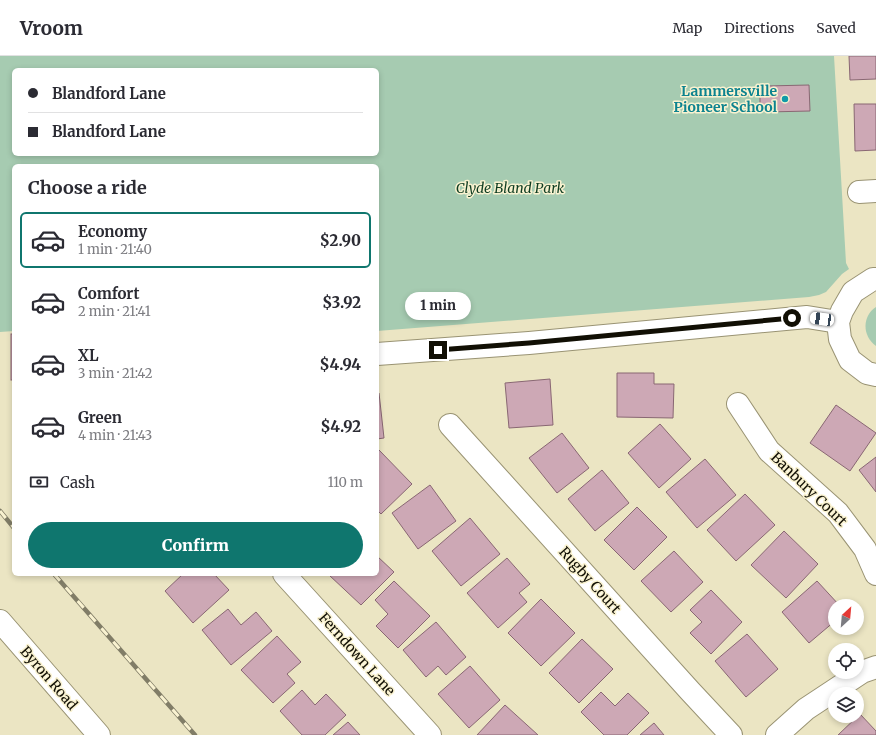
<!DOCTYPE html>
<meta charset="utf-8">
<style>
body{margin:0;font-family:Merriweather,serif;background:#f7f7f7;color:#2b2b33;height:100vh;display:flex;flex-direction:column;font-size:15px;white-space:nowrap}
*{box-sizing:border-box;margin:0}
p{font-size:13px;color:#7c7c81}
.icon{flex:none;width:22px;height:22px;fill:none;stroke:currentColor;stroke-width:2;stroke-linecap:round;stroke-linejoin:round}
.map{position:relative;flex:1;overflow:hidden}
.sheet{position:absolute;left:12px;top:108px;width:367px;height:412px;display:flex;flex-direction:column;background:#fff;border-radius:6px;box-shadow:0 2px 6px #0003}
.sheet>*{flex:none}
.top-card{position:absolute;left:12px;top:12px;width:367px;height:88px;border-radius:6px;box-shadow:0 2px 6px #0003;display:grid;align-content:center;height:88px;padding:0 16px;background:#fff}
.needle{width:26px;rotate:26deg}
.controls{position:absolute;left:828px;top:543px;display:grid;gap:8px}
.controls a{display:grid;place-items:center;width:36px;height:36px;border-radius:50%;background:#fff;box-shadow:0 2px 6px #0003;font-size:20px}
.end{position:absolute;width:18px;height:18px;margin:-9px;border:5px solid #110f04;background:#fff;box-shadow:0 0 0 2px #fff}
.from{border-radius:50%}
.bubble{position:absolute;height:28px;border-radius:14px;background:#fff;box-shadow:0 2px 6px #0003;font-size:13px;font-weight:800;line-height:28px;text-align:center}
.car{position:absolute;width:12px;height:24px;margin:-12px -6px;border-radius:5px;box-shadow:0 0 3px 1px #0007;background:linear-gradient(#fff 24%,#345 0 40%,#fff 0 76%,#345 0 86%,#fff 0)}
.top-card b{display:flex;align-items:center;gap:14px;height:38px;font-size:15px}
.top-card b+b{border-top:1px solid #e1e1e2}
.top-card i{width:10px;height:10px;background:#2b2b33}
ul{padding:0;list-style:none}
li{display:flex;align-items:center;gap:12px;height:56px;margin:0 8px 6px;padding:0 8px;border:2px solid transparent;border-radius:6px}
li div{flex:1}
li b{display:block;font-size:15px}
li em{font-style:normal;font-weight:800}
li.active{border-color:#0f766e}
li>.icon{width:36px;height:36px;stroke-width:1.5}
h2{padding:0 16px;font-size:18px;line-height:48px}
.pay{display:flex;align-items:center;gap:10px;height:44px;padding:0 16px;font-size:15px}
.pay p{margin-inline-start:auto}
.action{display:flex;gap:8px;margin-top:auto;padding:8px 16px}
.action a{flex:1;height:46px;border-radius:24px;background:#0f766e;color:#fff;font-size:16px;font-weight:800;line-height:46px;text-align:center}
header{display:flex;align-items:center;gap:24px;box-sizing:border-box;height:56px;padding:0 20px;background:#fff;border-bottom:1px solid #e1e1e2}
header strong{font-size:19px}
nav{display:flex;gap:22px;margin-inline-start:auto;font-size:14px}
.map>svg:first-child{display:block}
.green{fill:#a6cbb1;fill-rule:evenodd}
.building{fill:#cda8b5;stroke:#896773}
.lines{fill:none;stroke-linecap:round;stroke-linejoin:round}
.minor-casing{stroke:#999373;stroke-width:24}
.major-casing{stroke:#999373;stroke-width:24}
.minor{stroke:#fff;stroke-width:22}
.major{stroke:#fff;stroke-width:22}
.rail-casing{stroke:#817d67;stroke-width:4.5}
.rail{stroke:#f9f2d0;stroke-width:3;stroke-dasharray:9;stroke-linecap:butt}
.route{stroke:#110f04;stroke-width:5}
.culture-dot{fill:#0f9aa8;stroke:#f9f2d0;stroke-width:1.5}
.labels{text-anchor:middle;stroke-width:3;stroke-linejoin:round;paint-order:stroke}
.culture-label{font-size:14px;font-weight:bold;fill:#0d838f;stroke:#f9f2d0;text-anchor:end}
.park-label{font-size:14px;font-style:italic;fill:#0f3d22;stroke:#f9f2d0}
.street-label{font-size:14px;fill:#110f04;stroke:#f9f2d0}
</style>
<header>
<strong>Vroom</strong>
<nav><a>Map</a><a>Directions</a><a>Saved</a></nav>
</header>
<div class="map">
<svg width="876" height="679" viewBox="0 0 876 679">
<rect width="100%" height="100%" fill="#ebe5c3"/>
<g class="green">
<path d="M0,0H834L846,207L849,213L842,218L826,236L819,239L809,241L377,275V110H14V275L0,276ZM14,14H377V98H14Z"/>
<path d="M876,251V290C862,280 862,260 876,251Z"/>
</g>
<g class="building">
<path d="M849,0H876V23L850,24Z"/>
<path d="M809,29L810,55L767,56V49H760V36H766V30Z"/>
<path d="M854,48H876V94L855,95Z"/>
<rect x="11" y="278" width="3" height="46"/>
<path d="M617,317H654V328H674L673,362L617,361Z"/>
<path d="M550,323L553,369L509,372L505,327Z"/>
<path d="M377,337H379L384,382L377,383Z"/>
<path d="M836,349L876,377L850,415L810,387Z"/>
<path d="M660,368L691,403L659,432L628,397Z"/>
<path d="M562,377L589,412L557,437L529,402Z"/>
<path d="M379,394L412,428L381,458L377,454V396Z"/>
<path d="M876,401V436L859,414Z"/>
<path d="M705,403L736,439L697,472L666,436Z"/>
<path d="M602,414L629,447L595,475L568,443Z"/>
<path d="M430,429L456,465L418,493L392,457Z"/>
<path d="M745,438L775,469L736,505L707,474Z"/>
<path d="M637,451L667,481L634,514L604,484Z"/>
<path d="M470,462L500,498L461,530L432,495Z"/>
<path d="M784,475L818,508L786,542L751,509Z"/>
<path d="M674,495L703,526L671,556L641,525Z"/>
<path d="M377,500L394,516L361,549L329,519L377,518Z"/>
<path d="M507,502L530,528L519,537L527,546L498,572L467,537Z"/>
<path d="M183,518H214L229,534L193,567L165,535Z"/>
<path d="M394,525L430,560L398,592L376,570L388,558L375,544Z"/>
<path d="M817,525L840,550H835V565L809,587L782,556Z"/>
<path d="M711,534L742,566L711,598L690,577L702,566L690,554Z"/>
<path d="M541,543L575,577L541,610L508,577Z"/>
<path d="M228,553L241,569L256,556L272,575L231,609L202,574Z"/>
<path d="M436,566L466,601L446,619L438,610L426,621L403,594Z"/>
<path d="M747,578L778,613L746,641L715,605Z"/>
<path d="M277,580L301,606L287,618L295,627L273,647L241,614Z"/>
<path d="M582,583L613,613L579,647L549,617Z"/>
<path d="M470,610L500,644L469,672L438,638Z"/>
<path d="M302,634L315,649L326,638L346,659L325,679H302L280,655Z"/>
<path d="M601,636L615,650L628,637L649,657L627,679H604L581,656Z"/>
<path d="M505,649L538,679H477Z"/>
<path d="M860,658L876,675V679H838Z"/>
<path d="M348,666L360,679H333Z"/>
<path d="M654,667L664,679H640Z"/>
</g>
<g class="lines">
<defs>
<g id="minor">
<path d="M859,136L876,135"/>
<path d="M876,223H873L853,236L842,255L838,266L840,283L850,304L867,317L876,319"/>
<path d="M377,298L529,287L807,261L838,266"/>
<path d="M738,348L769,395L838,457L865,493L876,518"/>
<path d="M450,369L690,635L731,679"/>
<path d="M284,518L430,679"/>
<path d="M777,679L806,653L862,616L876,611"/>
</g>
<path id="major" d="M0,565L99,679"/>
</defs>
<use href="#minor" class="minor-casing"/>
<use href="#major" class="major-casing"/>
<use href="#minor" class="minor"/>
<use href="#major" class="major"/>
<defs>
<g id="rail">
<path d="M0,455L14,472"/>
<path d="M54,518L195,679"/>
</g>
</defs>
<use href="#rail" class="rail-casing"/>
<use href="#rail" class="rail"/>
</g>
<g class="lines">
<path class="route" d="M438,294L529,287L792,262"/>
</g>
<circle class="culture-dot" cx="785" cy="43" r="4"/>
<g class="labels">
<g class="culture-label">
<text x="777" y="40">Lammersville<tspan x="777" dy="16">Pioneer School</tspan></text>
</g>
<g class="park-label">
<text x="510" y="137">Clyde Bland Park</text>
</g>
<g class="street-label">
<text transform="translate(809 433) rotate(44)" y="5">Banbury Court</text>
<text transform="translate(590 524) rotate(48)" y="5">Rugby Court</text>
<text transform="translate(357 598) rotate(48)" y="5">Ferndown Lane</text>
<text transform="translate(49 622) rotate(49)" y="5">Byron Road</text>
</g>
</g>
</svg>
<div class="controls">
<a><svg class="needle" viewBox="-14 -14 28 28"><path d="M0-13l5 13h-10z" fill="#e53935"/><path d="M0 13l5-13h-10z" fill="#7c7c81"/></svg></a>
<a><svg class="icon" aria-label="locate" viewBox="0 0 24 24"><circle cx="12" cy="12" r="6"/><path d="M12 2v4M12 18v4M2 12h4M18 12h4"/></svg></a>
<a><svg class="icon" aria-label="layers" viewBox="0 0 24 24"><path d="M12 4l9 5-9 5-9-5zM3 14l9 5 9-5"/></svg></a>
</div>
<i class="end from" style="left:792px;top:262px"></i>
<i class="end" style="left:438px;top:294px"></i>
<div class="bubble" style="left:405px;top:236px;width:66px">1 min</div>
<i class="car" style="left:822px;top:263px;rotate:278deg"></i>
<div class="top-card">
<b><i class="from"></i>Blandford Lane</b>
<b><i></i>Blandford Lane</b>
</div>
<section class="sheet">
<h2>Choose a ride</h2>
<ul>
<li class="active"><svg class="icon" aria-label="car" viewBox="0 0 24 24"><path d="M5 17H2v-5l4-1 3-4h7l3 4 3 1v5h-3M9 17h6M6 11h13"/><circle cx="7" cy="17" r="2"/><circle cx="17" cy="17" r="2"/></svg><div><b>Economy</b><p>1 min · 21:40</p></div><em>$2.90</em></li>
<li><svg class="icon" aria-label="car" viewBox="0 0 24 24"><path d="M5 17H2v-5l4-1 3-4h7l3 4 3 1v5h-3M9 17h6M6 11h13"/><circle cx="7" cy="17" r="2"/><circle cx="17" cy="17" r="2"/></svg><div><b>Comfort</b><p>2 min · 21:41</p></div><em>$3.92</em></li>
<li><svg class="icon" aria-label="car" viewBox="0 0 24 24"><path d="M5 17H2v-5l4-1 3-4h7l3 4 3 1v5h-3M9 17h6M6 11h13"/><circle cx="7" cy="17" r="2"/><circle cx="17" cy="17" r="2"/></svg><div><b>XL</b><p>3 min · 21:42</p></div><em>$4.94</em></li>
<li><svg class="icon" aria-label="car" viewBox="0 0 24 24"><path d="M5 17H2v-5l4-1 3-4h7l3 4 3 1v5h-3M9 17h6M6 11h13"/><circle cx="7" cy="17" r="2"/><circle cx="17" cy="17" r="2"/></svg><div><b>Green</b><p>4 min · 21:43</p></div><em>$4.92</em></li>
</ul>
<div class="pay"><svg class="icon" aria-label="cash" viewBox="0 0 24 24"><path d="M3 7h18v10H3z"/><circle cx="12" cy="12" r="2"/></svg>Cash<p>110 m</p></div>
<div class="action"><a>Confirm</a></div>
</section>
</div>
